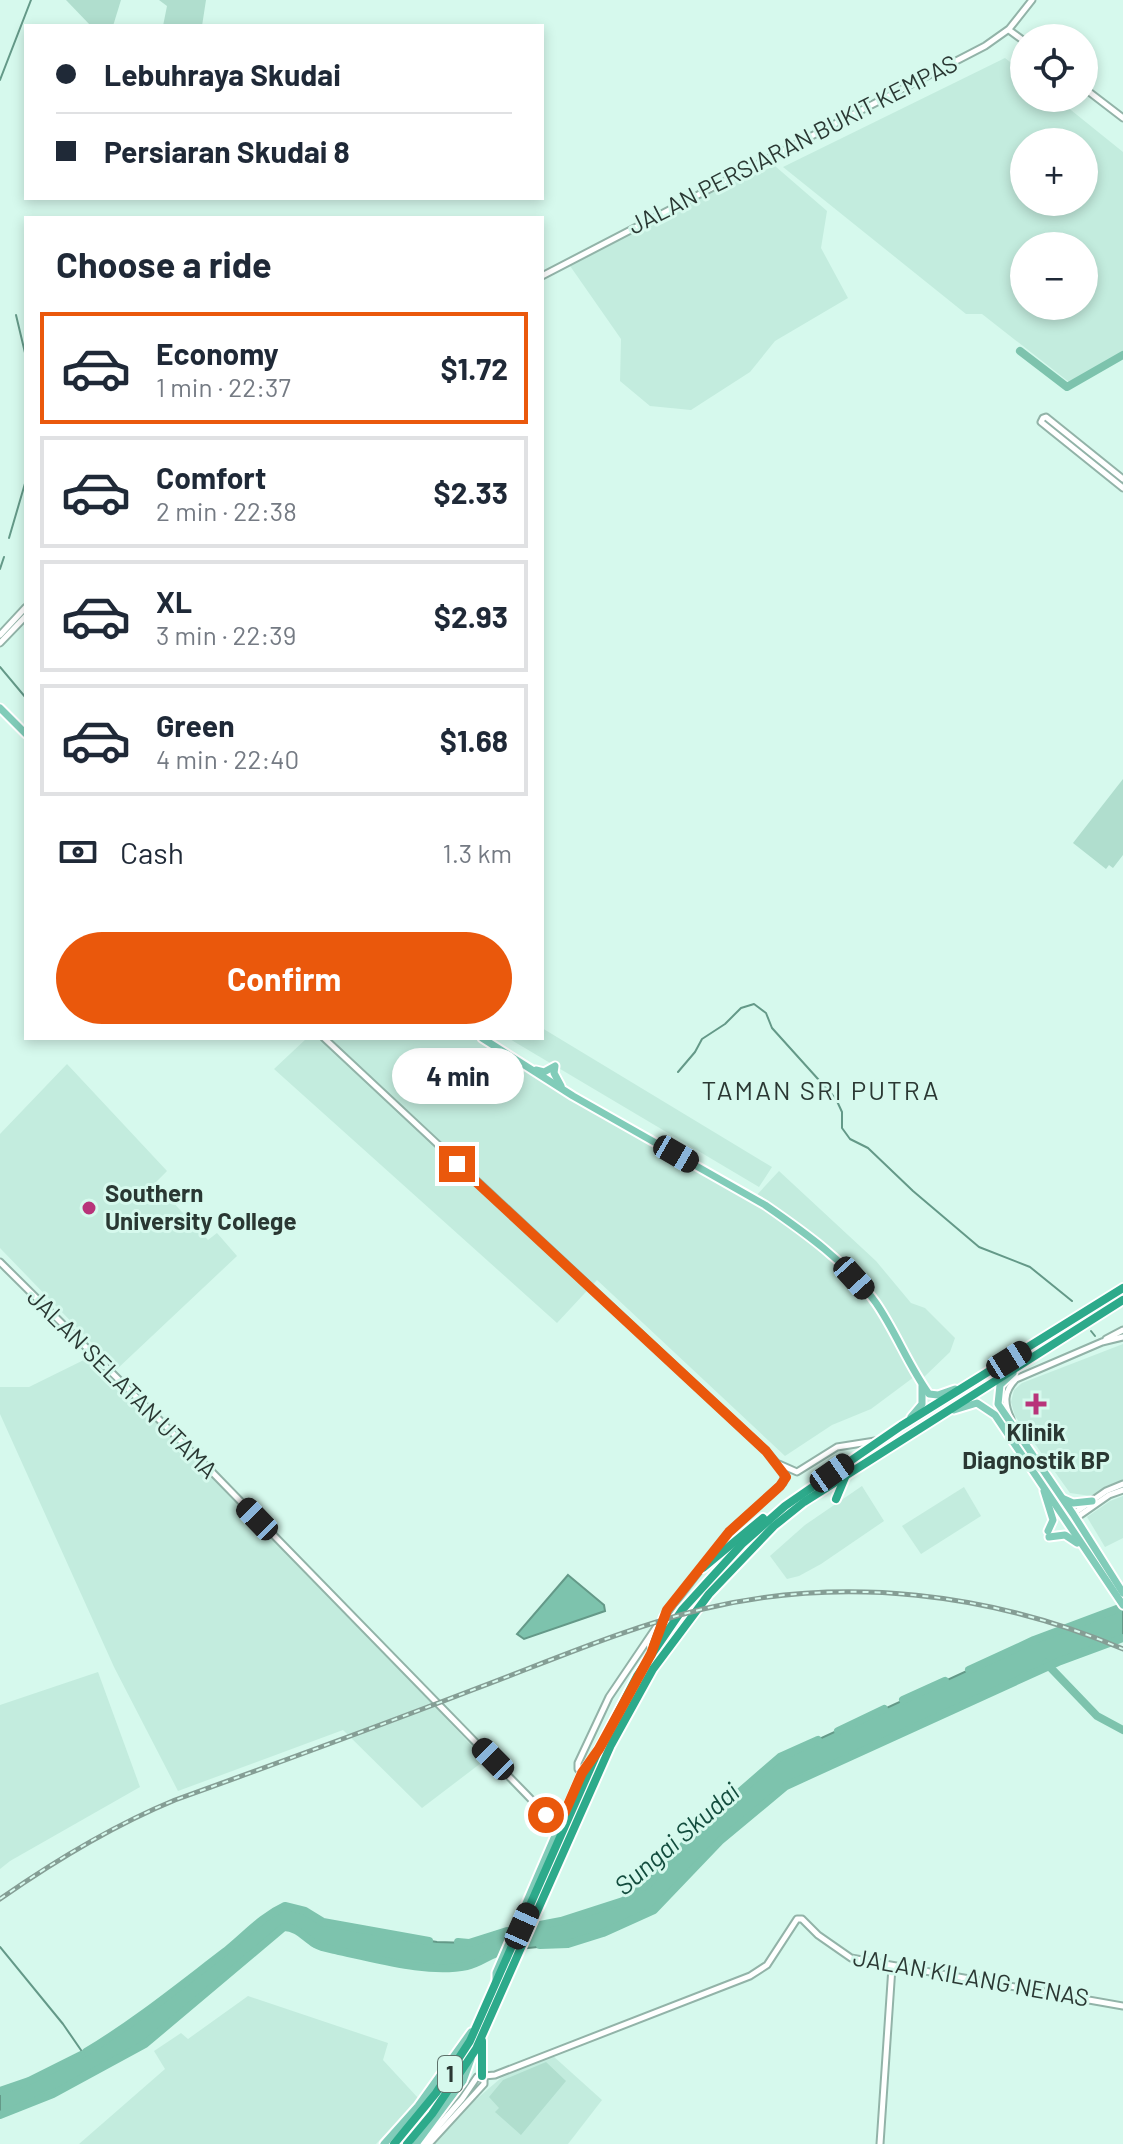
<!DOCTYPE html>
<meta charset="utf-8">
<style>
body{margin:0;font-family:Barlow,sans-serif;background:#f2f2f3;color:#1f2937;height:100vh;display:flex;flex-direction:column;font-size:30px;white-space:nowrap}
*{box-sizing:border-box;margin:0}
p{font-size:26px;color:#747a83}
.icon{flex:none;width:44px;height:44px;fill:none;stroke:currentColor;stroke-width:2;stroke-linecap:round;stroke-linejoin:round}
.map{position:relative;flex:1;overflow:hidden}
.details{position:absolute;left:24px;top:216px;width:520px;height:824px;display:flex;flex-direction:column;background:#fff;border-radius:0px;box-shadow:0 4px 12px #0003}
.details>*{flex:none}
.banner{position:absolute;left:24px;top:24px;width:520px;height:176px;border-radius:0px;box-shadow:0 4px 12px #0003;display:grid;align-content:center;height:176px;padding:0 32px;background:#fff}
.buttons{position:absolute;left:1010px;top:24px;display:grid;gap:16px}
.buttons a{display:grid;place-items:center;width:88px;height:88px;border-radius:50%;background:#fff;box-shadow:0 4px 12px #0003;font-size:40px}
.end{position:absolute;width:36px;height:36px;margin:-18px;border:10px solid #ea580c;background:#fff;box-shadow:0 0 0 4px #fff}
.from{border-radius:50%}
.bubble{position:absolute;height:56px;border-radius:28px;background:#fff;box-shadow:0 4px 12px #0003;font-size:26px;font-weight:700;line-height:56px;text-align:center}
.car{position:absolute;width:24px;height:48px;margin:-24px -12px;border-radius:10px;box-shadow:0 0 6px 2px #0007;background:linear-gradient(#222 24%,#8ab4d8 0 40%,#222 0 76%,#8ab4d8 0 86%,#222 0)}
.banner b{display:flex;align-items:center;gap:28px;height:76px;font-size:30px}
.banner b+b{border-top:2px solid #e0e1e3}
.banner i{width:20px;height:20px;background:#1f2937}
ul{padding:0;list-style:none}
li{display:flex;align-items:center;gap:24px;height:112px;margin:0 16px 12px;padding:0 16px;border:4px solid #e0e1e3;border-radius:0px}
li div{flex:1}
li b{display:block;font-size:30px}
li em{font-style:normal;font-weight:700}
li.selected{border-color:#ea580c}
li>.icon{width:72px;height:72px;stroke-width:1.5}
h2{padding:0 32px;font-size:36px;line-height:96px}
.pay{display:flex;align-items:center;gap:20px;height:88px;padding:0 32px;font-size:30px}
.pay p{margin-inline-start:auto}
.action{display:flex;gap:16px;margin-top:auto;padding:16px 32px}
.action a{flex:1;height:92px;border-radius:48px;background:#ea580c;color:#fff;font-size:32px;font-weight:700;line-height:92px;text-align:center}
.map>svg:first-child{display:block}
.built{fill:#c3ecde;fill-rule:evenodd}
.green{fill:#b0dece}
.water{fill:#7dc3ad;stroke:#649988;stroke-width:2}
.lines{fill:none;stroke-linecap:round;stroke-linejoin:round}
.stream{stroke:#649988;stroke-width:2}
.river{stroke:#7dc3ad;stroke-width:8}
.minor-casing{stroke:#92b3a8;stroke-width:9}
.major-casing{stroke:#fff;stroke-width:11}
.highway-casing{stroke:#fff;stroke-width:12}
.minor{stroke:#fff;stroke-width:5}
.major{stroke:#81ccb9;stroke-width:7}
.highway{stroke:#2daa8b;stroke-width:8}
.rail-casing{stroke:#859e95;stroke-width:5}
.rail{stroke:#d6f9ed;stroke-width:2;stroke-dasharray:6;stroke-linecap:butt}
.route{stroke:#ea580c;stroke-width:10}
.poi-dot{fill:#b8347a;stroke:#d6f9ed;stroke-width:3}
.labels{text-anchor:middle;stroke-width:6;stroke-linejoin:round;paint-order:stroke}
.shield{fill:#d6f9ed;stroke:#5e726b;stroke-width:2}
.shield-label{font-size:22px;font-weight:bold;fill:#2a3833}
.street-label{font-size:24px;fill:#2a3833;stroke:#d6f9ed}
.poi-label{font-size:24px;font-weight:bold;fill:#2a3833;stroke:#d6f9ed;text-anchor:start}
.neighbourhood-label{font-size:26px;letter-spacing:2px;fill:#2a3833;stroke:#d6f9ed}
.water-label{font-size:26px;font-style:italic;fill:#134d3e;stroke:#d6f9ed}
</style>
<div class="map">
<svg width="1123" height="2144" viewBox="0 0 1123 2144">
<rect width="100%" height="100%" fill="#d6f9ed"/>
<g class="built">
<path d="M1005,58L1024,73V98H1056L1123,152V352L1069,382L982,314H966L783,167ZM1024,142H1084V202H1024ZM1084,246V306H1024V246Z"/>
<path d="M775,166L827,211L821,248L848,298L775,341L750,372L691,410L650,406L620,381L621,339L568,263L698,195Z"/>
<path d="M542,1028L772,1167L759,1187L508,1038H542Z"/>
<path d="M307,1038H474L766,1210L798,1233L843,1271L883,1317L914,1377L871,1409L832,1425L785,1456L597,1280L557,1323L274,1069Z"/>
<path d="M67,1064L167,1171L155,1183L208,1240L217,1233L237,1256L117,1369L0,1248V1134Z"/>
<path d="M779,1171L876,1261L911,1303L925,1308L955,1338L950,1352L923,1378L855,1274L754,1198Z"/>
<path d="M1123,1344V1480L1106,1486L1091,1496L1070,1493L1015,1416L1011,1402L1014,1390L1022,1383Z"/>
<path d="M98,1353L215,1472L485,1760L422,1808L343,1730L178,1791L114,1667L0,1414V1387H29Z"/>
<path d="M862,1486L884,1521L821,1564L799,1576L787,1579L770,1556L805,1525Z"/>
<path d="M964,1487L981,1516L921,1554L902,1526Z"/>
<path d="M1123,1496V1538L1105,1547L1087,1517L1110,1501Z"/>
<path d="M98,1672L140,1787L10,1861L0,1869V1705Z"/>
<path d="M248,1996L388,2043L383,2060L419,2099L376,2144H79L165,2069L154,2051L181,2033L188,2039Z"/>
<path d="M552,2055L602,2100L568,2144H434L445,2126L501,2078Z"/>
</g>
<g class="green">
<path d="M66,0H121L113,26H91Z"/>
<path d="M159,0H206L202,26H163L167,6Z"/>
<path d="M1123,779V855L1113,868L1109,865L1106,869L1073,843Z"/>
<path d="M546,2062L566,2081L521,2135L495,2112L499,2108L489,2097L503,2080Z"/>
</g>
<g class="water">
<path d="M568,1575L604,1605L605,1611L524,1639L517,1634Z"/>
<path d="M1123,1606V1638L1058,1662L786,1786L720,1841L654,1910L603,1933L568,1944L497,1951L483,1960L468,1966L440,1968L407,1965L318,1946L293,1927H284L145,2044L53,2094L0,2115V2091C83,2062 139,2018 208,1965C233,1945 255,1920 285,1906L305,1911L323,1922L356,1929L437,1942L469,1943L496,1932L561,1921L623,1901L649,1883L705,1822L780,1757L1034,1640Z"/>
</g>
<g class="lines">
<g class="stream">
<path d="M0,80L31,0"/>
<path d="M16,315L26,357"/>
<path d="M9,538L26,480"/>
<path d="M0,569L4,557"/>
<path d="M0,667L26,698"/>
<path d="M678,1072L695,1052L702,1039L725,1024L741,1008L754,1004L766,1013L772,1028L836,1099L842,1112V1128L850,1139L868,1148L913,1191L979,1247L1030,1267L1072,1301"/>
<path d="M1091,1331L1095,1336"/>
<path d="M0,1947L63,2024L83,2053"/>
</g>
<g class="river">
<path d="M1020,351L1067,387L1123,355"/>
<path d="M1046,1663L1097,1716L1123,1730"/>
<path d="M969,1670L1034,1640L1122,1607"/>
<path d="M903,1700L945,1681"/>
<path d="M838,1731L884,1709"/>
<path d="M540,1925L561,1921L623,1901L649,1883L705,1822L780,1757L818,1740"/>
<path d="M458,1942L469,1943L507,1931"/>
<path d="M540,1945L568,1944L603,1933L654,1910L720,1841L786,1786L1058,1662L1123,1638"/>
<path d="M86,2052C136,2022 180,1986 226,1951C246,1935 261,1917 285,1906L305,1911L323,1922L429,1941"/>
<path d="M0,2091L29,2081L81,2055"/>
<path d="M0,2115L53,2094L145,2044L284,1927C297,1927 304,1937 315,1944C322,1948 331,1949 339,1951C378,1959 428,1974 467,1966C482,1963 492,1952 507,1950"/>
</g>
<defs>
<g id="minor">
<path d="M1009,30L1024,41"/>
<path d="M1084,88L1123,118"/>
<path d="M542,276L985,46L1009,29L1032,0"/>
<path d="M1123,479L1046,417L1043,418L1041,422L1123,488"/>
<path d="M0,635L26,607"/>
<path d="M0,643L26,616"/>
<path d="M324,1038L766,1451L785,1473L783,1483L729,1532L663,1618"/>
<path d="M0,1262L213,1473L526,1794L546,1815L554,1835"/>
<path d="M1106,1339L1123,1330"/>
<path d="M1011,1419C1004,1404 1003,1392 1016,1379L1102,1342L1123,1337"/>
<path d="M779,1464L797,1472L837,1447L875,1441"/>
<path d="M1073,1514L1106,1491L1123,1484"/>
<path d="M1076,1518L1109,1495L1123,1490"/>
<path d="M582,1773L578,1769V1763L609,1697L657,1626"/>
<path d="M484,2076L495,2075L750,1976L767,1965L797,1919H802L818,1935L851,1958L1123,2006"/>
<path d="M423,2144L462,2099L477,2077L484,2076V2084L429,2144"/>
<path d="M880,2144L892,1967"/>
</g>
<g id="major">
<path d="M0,708L26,734"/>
<path d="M482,1038L573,1096L765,1205C804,1232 848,1263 876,1303C896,1332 908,1365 929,1394L938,1395L955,1389"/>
<path d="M536,1070L544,1072L555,1066L554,1073L561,1086"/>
<path d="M1013,1373L1000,1385L998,1404L1073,1514L1123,1593"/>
<path d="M954,1410L977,1403L995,1415L1123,1605"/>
<path d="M911,1417L922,1404V1386"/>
<path d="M1044,1491L1053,1520L1048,1531"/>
<path d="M1064,1499L1073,1503L1092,1501"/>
<path d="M1049,1537L1065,1535L1077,1543"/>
<path d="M496,1980V1973L582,1773L593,1758"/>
<path d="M384,2144L418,2106L471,2032"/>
<path d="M416,2144L463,2081L471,2059"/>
</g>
<g id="highway">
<path d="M836,1499L846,1475"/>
<path d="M703,1568L763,1518"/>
<path d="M653,1646L664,1617"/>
<path d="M482,2041V2076"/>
<path d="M394,2144L436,2093L470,2041L599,1749L637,1676L682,1610L742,1544L785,1506L901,1426L1123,1288"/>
<path d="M407,2144L432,2114L476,2049L611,1745L653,1669L709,1594L774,1526L804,1502L1123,1300"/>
</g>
</defs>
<use href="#minor" class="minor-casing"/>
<use href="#major" class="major-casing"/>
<use href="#highway" class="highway-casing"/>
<use href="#minor" class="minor"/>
<use href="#major" class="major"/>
<use href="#highway" class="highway"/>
<defs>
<path id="rail" d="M0,1899C56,1860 112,1826 175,1800C275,1764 376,1727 475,1689C550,1661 625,1628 703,1609C844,1575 991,1593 1123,1649"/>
</defs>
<use href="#rail" class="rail-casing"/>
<use href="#rail" class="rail"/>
</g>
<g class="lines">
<path class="route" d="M457,1164L766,1451L786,1477L780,1486L729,1532L667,1610L651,1654L599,1749L582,1773L565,1812L559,1816L546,1815"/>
</g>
<g class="poi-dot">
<circle cx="89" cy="1208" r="8"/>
<path d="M1032 1392h8v8h8v8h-8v8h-8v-8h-8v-8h8z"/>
</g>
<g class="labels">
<rect class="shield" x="438" y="2056" width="24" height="36" rx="6"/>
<g class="shield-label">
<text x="450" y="2082">1</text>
</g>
<g class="street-label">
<text transform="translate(793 145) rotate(-27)" y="8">JALAN PERSIARAN BUKIT KEMPAS</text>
<text transform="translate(122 1384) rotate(45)" y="8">JALAN SELATAN UTAMA</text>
<text transform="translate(971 1978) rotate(10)" y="8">JALAN KILANG NENAS</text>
</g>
<g class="poi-label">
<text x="105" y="1202">Southern<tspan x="105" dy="28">University College</tspan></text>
<text x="1036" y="1441" text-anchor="middle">Klinik<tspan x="1036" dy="28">Diagnostik BP</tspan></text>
</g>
<g class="neighbourhood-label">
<text x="821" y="1100">TAMAN SRI PUTRA</text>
</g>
<g class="water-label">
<text transform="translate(677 1839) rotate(-41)" y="9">Sungai Skudai</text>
</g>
</g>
</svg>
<div class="buttons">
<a><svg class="icon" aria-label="locate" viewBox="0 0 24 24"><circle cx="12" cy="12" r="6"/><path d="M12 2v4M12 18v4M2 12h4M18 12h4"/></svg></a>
<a>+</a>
<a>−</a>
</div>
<i class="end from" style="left:546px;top:1815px"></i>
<i class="end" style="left:457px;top:1164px"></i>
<div class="bubble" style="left:392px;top:1048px;width:132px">4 min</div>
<i class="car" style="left:676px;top:1154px;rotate:120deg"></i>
<i class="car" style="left:854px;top:1278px;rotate:138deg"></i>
<i class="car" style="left:1009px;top:1360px;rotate:58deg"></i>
<i class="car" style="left:832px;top:1473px;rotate:55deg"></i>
<i class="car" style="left:257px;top:1519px;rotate:316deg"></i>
<i class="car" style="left:493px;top:1759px;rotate:315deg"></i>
<i class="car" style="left:522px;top:1926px;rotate:24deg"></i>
<div class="banner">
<b><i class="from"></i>Lebuhraya Skudai</b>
<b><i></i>Persiaran Skudai 8</b>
</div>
<section class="details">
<h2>Choose a ride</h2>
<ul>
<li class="selected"><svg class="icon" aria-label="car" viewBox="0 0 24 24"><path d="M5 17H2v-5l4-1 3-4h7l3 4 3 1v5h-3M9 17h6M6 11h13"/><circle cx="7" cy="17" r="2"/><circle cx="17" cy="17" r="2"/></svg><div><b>Economy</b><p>1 min · 22:37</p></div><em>$1.72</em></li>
<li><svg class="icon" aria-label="car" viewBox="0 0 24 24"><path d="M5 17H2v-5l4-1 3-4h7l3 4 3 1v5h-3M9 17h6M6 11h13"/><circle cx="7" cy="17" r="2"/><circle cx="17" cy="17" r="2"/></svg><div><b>Comfort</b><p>2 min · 22:38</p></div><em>$2.33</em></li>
<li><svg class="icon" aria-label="car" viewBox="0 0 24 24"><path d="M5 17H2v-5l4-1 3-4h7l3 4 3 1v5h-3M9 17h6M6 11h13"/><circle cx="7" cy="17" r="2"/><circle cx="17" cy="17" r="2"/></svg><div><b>XL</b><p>3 min · 22:39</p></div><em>$2.93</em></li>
<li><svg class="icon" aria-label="car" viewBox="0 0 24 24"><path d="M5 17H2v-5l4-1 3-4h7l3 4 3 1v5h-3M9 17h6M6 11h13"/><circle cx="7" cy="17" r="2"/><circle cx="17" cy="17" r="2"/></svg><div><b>Green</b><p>4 min · 22:40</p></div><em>$1.68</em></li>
</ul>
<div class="pay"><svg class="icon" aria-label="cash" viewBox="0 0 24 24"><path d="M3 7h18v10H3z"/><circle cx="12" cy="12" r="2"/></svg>Cash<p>1.3 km</p></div>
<div class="action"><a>Confirm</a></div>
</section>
</div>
